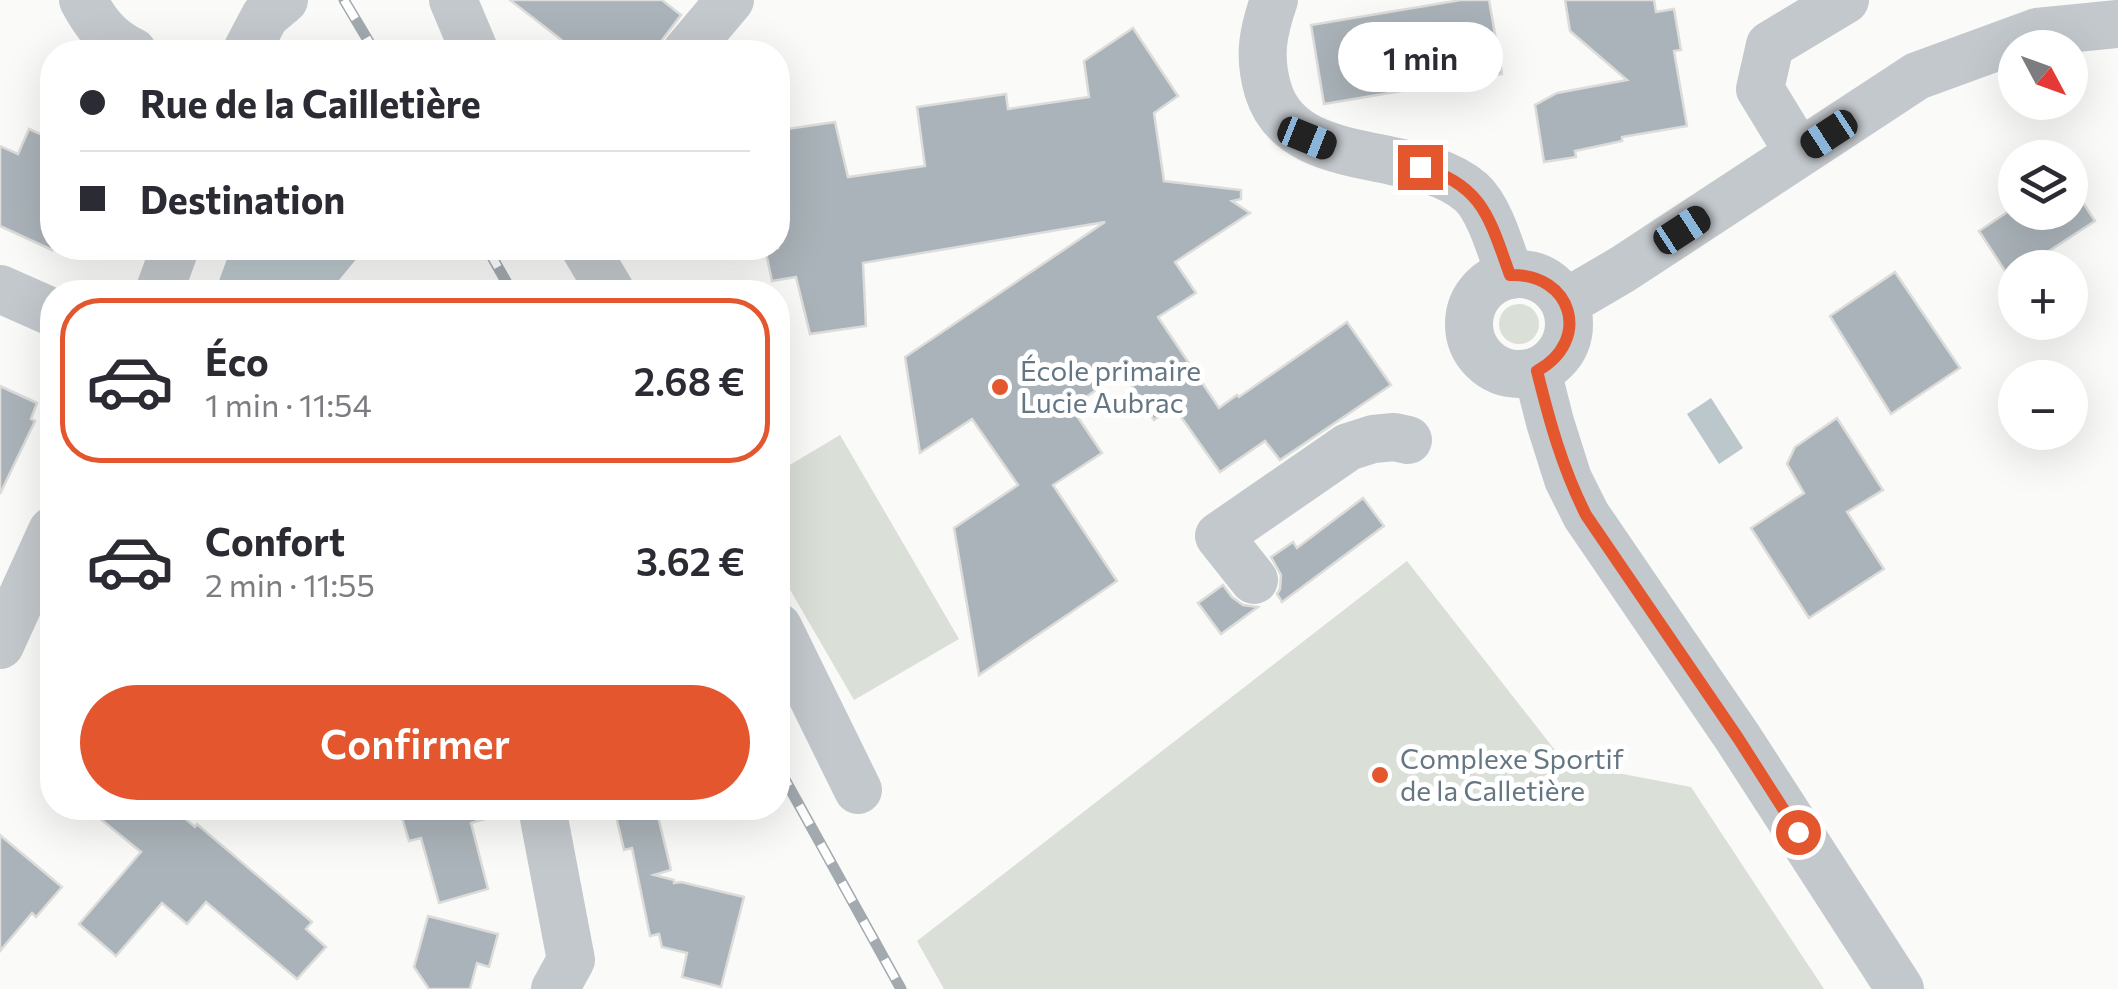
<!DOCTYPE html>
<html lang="fr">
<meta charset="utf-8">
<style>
body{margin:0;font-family:Commissioner,sans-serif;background:#f2f2f3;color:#2b2b33;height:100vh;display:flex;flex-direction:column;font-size:38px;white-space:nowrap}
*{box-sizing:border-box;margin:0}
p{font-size:32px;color:#7c7c81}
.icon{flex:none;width:55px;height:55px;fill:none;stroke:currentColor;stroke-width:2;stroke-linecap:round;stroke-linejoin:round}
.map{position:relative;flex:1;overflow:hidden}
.sheet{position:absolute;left:40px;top:280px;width:750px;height:540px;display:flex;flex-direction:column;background:#fff;border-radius:40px;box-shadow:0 10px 40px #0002}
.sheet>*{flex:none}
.hud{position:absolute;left:40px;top:40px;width:750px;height:220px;border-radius:40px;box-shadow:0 10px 40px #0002;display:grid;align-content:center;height:220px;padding:0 40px;background:#fff}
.needle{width:65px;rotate:131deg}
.controls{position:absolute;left:1998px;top:30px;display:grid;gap:20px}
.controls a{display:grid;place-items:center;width:90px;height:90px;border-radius:50%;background:#fff;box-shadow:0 10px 40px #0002;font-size:50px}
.end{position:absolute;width:45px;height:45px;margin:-22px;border:12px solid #e4572e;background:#fff;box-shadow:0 0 0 5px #fff}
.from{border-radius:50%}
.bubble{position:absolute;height:70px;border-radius:35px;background:#fff;box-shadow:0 10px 40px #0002;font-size:32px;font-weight:600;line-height:70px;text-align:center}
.car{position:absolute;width:30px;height:60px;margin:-30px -15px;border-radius:12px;box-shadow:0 0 8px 2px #0007;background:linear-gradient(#222 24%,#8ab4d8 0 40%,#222 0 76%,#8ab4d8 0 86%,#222 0)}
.hud b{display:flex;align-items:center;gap:35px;height:95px;font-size:38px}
.hud b+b{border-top:2px solid #e1e1e2}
.hud i{width:25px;height:25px;background:#2b2b33}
ul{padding:18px 0 0;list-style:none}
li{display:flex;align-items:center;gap:30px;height:165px;margin:0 20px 15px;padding:0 20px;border:5px solid transparent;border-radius:40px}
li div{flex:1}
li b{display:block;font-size:38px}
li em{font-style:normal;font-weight:600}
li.selected{border-color:#e4572e}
li>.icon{width:90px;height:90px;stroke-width:1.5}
.button{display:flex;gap:20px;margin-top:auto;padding:20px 40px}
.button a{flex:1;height:115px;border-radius:60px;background:#e4572e;color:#fff;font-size:40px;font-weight:600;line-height:115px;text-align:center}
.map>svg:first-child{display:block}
.green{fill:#dadfd7}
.water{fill:#bbc7cb}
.building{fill:#aab3b9;stroke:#dcdcda;stroke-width:2.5}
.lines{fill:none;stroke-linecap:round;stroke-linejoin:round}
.minor{stroke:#c3c8cc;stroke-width:48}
.rail-casing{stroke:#a2aab0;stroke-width:11}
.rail{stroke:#fff;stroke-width:8;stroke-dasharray:22;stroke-linecap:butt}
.route{stroke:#e4572e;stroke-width:12}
.poi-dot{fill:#e4572e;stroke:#fff;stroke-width:4}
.labels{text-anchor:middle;stroke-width:10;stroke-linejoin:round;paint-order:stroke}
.poi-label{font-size:28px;fill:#657683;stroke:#fff;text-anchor:start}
</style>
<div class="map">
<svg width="2118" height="989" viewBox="0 0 2118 989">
<rect width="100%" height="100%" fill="#fafaf8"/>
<g class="green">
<circle cx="1519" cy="324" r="20"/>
<path d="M840,435L959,639L854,700L778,569V472Z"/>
<path d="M1407,561L1565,763L1691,787L1824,989H944L917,941Z"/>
</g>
<g class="water">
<path d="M231,248H362L358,257L329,292H215Z"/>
<path d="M1711,398L1743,448L1719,464L1687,414Z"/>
</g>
<g class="building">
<path d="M510,0H662L681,15L653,52H577Z"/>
<path d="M1461,0H1489L1502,74L1324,104L1311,25Z"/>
<path d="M1565,0H1654L1656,12L1674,9L1681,50L1674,51L1687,126L1622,137V141L1575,151L1576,157L1544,162L1535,105L1557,93L1627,80L1570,31Z"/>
<path d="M1133,28L1178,96L1154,113L1164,181L1241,190V199L1232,201L1250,213L1175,262L1196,293L1158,317L1219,408L1237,395L1239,397L1347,322L1391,385L1280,460L1265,441L1220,472L1174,407L1154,420L1123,372L1071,407L1102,453L1053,485L1117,581L979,675L954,528L1018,485L972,419L920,453L905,357L1105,222L863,263L866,326L810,334L796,277L772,281L765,248H778V188L783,187L780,130L835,122L848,177L925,166L917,107L1006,94L1008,109L1089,97L1084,61Z"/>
<path d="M29,129L52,139V250L0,226V146L18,154Z"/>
<path d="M2070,183L2095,221L2023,268H2015V273L2009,277L1979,231L2015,207V212H2070Z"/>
<path d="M1895,272L1960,368L1891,414L1830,316Z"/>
<path d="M0,386L37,403L31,419L35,421L0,494Z"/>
<path d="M1837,418L1883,490L1847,512L1884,569L1809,618L1751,528L1804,493L1787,464L1795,447Z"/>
<path d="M1363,498L1384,526L1282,602L1277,594L1280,589L1281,575L1271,557L1293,542L1297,548Z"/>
<path d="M1223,585L1232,597L1243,605L1258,607L1221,634L1198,603Z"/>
<path d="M87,808H173L195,827L197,824L312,922L306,929L326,947L297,979L206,902L187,924L162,903L116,956L79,924L141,852Z"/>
<path d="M399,808H494L495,816L471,823L488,889L439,903L421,838L409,841Z"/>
<path d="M614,808H656L671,870L654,875L674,880V883L681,882L744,897L721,987L682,977L687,953L662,947L659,934L650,936L632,848L624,850Z"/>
<path d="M0,835L62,887L36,917L32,913L0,951Z"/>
<path d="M428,916L498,934L489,967L477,963L470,989H429L414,967Z"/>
</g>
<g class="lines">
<g class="minor">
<path d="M83,0C96,24 108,40 133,52"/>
<path d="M453,0L475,52"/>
<path d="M1274,0C1263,32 1258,56 1268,90C1293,173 1414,143 1471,192C1490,209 1501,251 1510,275"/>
<path d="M246,52L265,16L284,0"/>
<path d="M686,52L730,0"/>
<path d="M1799,153L1760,89L1770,45L1845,0"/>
<path d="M585,248L611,292"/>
<circle cx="1519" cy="324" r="50"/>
<path d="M0,289L52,312"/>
<path d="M159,292L175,248"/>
<path d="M1565,303L1623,269L1917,76L2037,32L2118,24"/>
<path d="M1537,371L1550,422L1568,479L1586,515L1738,738L1900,989"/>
<path d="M1254,580L1219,536L1348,447L1373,439L1394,437L1408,440"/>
<path d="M778,627L858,790"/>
<path d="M0,645L52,531"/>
<path d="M542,808L571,960L555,989"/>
</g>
<defs>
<g id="rail">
<path d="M344,0L375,52"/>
<path d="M487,248L512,292"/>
<path d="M778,767L901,989"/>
</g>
</defs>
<use href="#rail" class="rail-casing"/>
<use href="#rail" class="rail"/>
</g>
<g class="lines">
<path class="route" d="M1420,167C1483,184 1490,220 1510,275C1573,273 1592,341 1537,371C1550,423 1562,467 1586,515L1738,738L1798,832"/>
</g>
<g class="poi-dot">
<circle cx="1000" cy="387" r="10"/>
<circle cx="1380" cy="775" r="10"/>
</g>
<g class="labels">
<g class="poi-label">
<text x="1020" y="381">École primaire<tspan x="1020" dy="32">Lucie Aubrac</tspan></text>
<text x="1400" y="769">Complexe Sportif<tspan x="1400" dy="32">de la Calletière</tspan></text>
</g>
</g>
</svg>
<div class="controls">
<a><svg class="needle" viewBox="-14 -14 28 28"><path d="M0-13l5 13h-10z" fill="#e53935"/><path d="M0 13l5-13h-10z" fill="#7c7c81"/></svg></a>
<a><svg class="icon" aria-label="layers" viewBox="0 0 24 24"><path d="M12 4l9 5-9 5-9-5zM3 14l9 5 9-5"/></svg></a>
<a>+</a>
<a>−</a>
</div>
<i class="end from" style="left:1798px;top:832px"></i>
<i class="end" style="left:1420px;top:167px"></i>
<div class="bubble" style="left:1338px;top:22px;width:165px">1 min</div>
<i class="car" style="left:1829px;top:134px;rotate:237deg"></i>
<i class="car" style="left:1307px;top:138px;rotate:112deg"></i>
<i class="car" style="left:1682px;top:230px;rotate:57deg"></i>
<div class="hud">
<b><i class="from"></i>Rue de la Cailletière</b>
<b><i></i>Destination</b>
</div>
<section class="sheet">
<ul>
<li class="selected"><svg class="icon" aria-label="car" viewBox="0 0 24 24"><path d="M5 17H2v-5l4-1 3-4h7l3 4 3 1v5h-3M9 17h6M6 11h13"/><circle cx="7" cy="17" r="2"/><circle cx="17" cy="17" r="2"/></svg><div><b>Éco</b><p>1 min · 11:54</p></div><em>2.68 €</em></li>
<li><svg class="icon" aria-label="car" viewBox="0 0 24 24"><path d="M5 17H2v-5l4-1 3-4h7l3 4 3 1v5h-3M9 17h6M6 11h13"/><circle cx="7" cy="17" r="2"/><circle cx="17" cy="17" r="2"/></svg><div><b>Confort</b><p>2 min · 11:55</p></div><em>3.62 €</em></li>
</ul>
<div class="button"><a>Confirmer</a></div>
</section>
</div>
